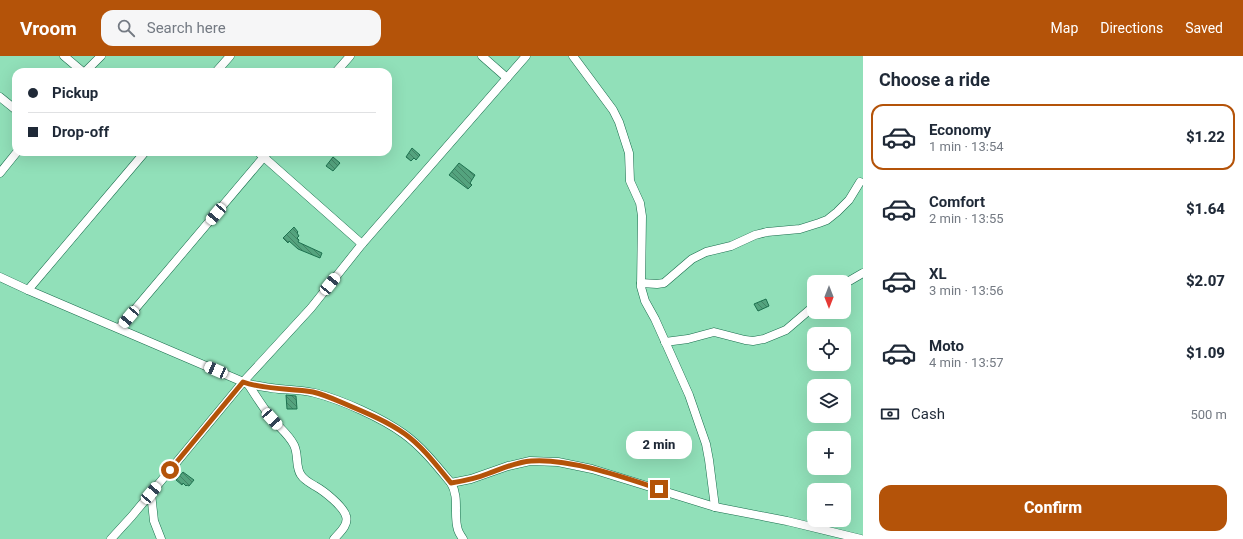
<!DOCTYPE html>
<meta charset="utf-8">
<style>
body{margin:0;font-family:Roboto,sans-serif;background:#f6f6f7;color:#1f2937;height:100vh;display:flex;flex-direction:column;font-size:15px;white-space:nowrap}
*{box-sizing:border-box;margin:0}
p{font-size:13px;color:#747a83}
.icon{flex:none;width:22px;height:22px;fill:none;stroke:currentColor;stroke-width:2;stroke-linecap:round;stroke-linejoin:round}
.map{position:relative;flex:1;overflow:hidden}
.drawer{display:flex;flex-direction:column;background:#fff;width:380px}
.drawer>*{flex:none}
.banner{position:absolute;left:12px;top:12px;width:380px;height:88px;border-radius:12px;box-shadow:0 4px 16px #0002;display:grid;align-content:center;height:88px;padding:0 16px;background:#fff}
.needle{width:26px;rotate:180deg}
.tools{position:absolute;left:807px;top:219px;display:grid;gap:8px}
.tools a{display:grid;place-items:center;width:44px;height:44px;border-radius:8px;background:#fff;box-shadow:0 4px 16px #0002;font-size:20px}
.end{position:absolute;width:18px;height:18px;margin:-9px;border:5px solid #b45309;background:#fff;box-shadow:0 0 0 2px #fff}
.from{border-radius:50%}
.bubble{position:absolute;height:28px;border-radius:12px;background:#fff;box-shadow:0 4px 16px #0002;font-size:13px;font-weight:800;line-height:28px;text-align:center}
.car{position:absolute;width:12px;height:24px;margin:-12px -6px;border-radius:5px;box-shadow:0 0 3px 1px #0007;background:linear-gradient(#fff 24%,#345 0 40%,#fff 0 76%,#345 0 86%,#fff 0)}
.banner b{display:flex;align-items:center;gap:14px;height:38px;font-size:15px}
.banner b+b{border-top:1px solid #e0e1e3}
.banner i{width:10px;height:10px;background:#1f2937}
ul{padding:0;list-style:none}
li{display:flex;align-items:center;gap:12px;height:66px;margin:0 8px 6px;padding:0 8px;border:2px solid transparent;border-radius:12px}
li div{flex:1}
li b{display:block;font-size:15px}
li em{font-style:normal;font-weight:800}
li.on{border-color:#b45309}
li>.icon{width:36px;height:36px;stroke-width:1.5}
h2{padding:0 16px;font-size:18px;line-height:48px}
.pay{display:flex;align-items:center;gap:10px;height:44px;padding:0 16px;font-size:15px}
.pay p{margin-inline-start:auto}
.action{display:flex;gap:8px;margin-top:auto;padding:8px 16px}
.action a{flex:1;height:46px;border-radius:12px;background:#b45309;color:#fff;font-size:16px;font-weight:800;line-height:46px;text-align:center}
header{display:flex;align-items:center;gap:24px;box-sizing:border-box;height:56px;padding:0 20px;background:#b45309;color:#fff}
header strong{font-size:19px}
nav{display:flex;gap:22px;margin-inline-start:auto;font-size:14px}
.search{width:280px;height:36px;background:#f6f6f7;display:flex;align-items:center;gap:10px;box-sizing:border-box;padding:0 14px;border-radius:12px;color:#747a83;font-size:15px}
main{display:flex;flex:1;min-height:0}
.map>svg:first-child{display:block}
.building{fill:url(#building-back-hatch);stroke:#1d714f}
.lines{fill:none;stroke-linecap:round;stroke-linejoin:round}
.minor-casing{stroke:#186d4c;stroke-width:9}
.minor{stroke:#fff;stroke-width:8}
.route{stroke:#b45309;stroke-width:5}
</style>
<header>
<strong>Vroom</strong>
<div class="search"><svg class="icon" aria-label="search" viewBox="0 0 24 24"><circle cx="10" cy="10" r="6"/><path d="M15 15l6 6"/></svg>Search here</div>
<nav><a>Map</a><a>Directions</a><a>Saved</a></nav>
</header>
<main>
<div class="map">
<svg width="863" height="483" viewBox="0 0 863 483">
<defs>
<pattern id="building-back-hatch" width="6" height="6" patternUnits="userSpaceOnUse"><rect width="6" height="6" fill="#54a37e"/><path d="M-1 5l2 2M0 0l6 6M5-1l2 2" fill="none" stroke="#438466"/></pattern>
</defs>
<rect width="100%" height="100%" fill="#91e0b9"/>
<g class="building">
<path d="M412,92L420,99L416,104L414,102L411,105L406,101Z"/>
<path d="M333,101L340,107L333,115L326,110Z"/>
<path d="M459,107L475,119L470,127L472,129L468,133L449,119Z"/>
<path d="M294,171L298,176L297,177L299,180L297,182L299,184L298,186L322,197L320,202L298,193L289,185L288,187L283,182Z"/>
<path d="M766,243L769,250L758,255L754,248Z"/>
<path d="M286,339L296,340L297,353H287Z"/>
<path d="M183,416L194,424L189,430L187,429L186,430L183,427L182,429L176,424Z"/>
</g>
<g class="lines">
<defs>
<g id="minor">
<path d="M64,0L83,16"/>
<path d="M482,0L507,22"/>
<path d="M573,0L613,54L619,66L629,97L630,125L640,147L642,160L641,231L645,245L655,263L689,339L699,368L706,388L709,404L715,451"/>
<path d="M85,16L101,0"/>
<path d="M216,16L230,0"/>
<path d="M336,16L350,0"/>
<path d="M0,41L16,54"/>
<path d="M258,96L362,188"/>
<path d="M0,117L17,96"/>
<path d="M0,221L28,234L248,328C258,330 269,332 279,333C291,334 303,334 315,337C342,344 382,362 404,378C422,391 437,410 451,427C460,442 453,459 458,474C459,477 461,480 463,483"/>
<path d="M641,227L657,228L664,227L692,203L706,196L731,190L755,179L767,176L800,173L819,167L827,164L837,156L849,144L860,126"/>
<path d="M844,228L863,217"/>
<path d="M28,234L145,96"/>
<path d="M119,272L268,96"/>
<path d="M665,286L688,283L714,276L745,284L753,285L764,283L786,274L814,250"/>
<path d="M248,328C256,340 263,352 273,364C280,372 289,379 294,389C299,399 295,411 301,419C304,424 310,427 315,430C324,435 343,450 346,460C349,469 339,477 334,483"/>
<path d="M451,427L471,423L508,410L530,405L558,406L592,413L715,451L787,465L861,483"/>
<path d="M151,437L154,465L161,483"/>
<path d="M111,483L132,460L243,326L311,252L362,188L526,0"/>
</g>
</defs>
<use href="#minor" class="minor-casing"/>
<use href="#minor" class="minor"/>
</g>
<g class="lines">
<path class="route" d="M170,414L243,326C265,334 290,332 313,336C326,339 338,345 350,350C369,358 388,366 405,378C423,391 437,410 451,427C463,425 475,423 487,418C501,413 516,406 531,405C569,402 623,421 659,433"/>
</g>
</svg>
<div class="tools">
<a><svg class="needle" viewBox="-14 -14 28 28"><path d="M0-13l5 13h-10z" fill="#e53935"/><path d="M0 13l5-13h-10z" fill="#747a83"/></svg></a>
<a><svg class="icon" aria-label="locate" viewBox="0 0 24 24"><circle cx="12" cy="12" r="6"/><path d="M12 2v4M12 18v4M2 12h4M18 12h4"/></svg></a>
<a><svg class="icon" aria-label="layers" viewBox="0 0 24 24"><path d="M12 4l9 5-9 5-9-5zM3 14l9 5 9-5"/></svg></a>
<a>+</a>
<a>−</a>
</div>
<i class="end from" style="left:170px;top:414px"></i>
<i class="end" style="left:659px;top:433px"></i>
<div class="bubble" style="left:626px;top:375px;width:66px">2 min</div>
<i class="car" style="left:216px;top:158px;rotate:220deg"></i>
<i class="car" style="left:330px;top:228px;rotate:39deg"></i>
<i class="car" style="left:129px;top:261px;rotate:220deg"></i>
<i class="car" style="left:216px;top:314px;rotate:293deg"></i>
<i class="car" style="left:272px;top:363px;rotate:138deg"></i>
<i class="car" style="left:151px;top:437px;rotate:40deg"></i>
<div class="banner">
<b><i class="from"></i>Pickup</b>
<b><i></i>Drop-off</b>
</div>
</div>
<section class="drawer">
<h2>Choose a ride</h2>
<ul>
<li class="on"><svg class="icon" aria-label="car" viewBox="0 0 24 24"><path d="M5 17H2v-5l4-1 3-4h7l3 4 3 1v5h-3M9 17h6M6 11h13"/><circle cx="7" cy="17" r="2"/><circle cx="17" cy="17" r="2"/></svg><div><b>Economy</b><p>1 min · 13:54</p></div><em>$1.22</em></li>
<li><svg class="icon" aria-label="car" viewBox="0 0 24 24"><path d="M5 17H2v-5l4-1 3-4h7l3 4 3 1v5h-3M9 17h6M6 11h13"/><circle cx="7" cy="17" r="2"/><circle cx="17" cy="17" r="2"/></svg><div><b>Comfort</b><p>2 min · 13:55</p></div><em>$1.64</em></li>
<li><svg class="icon" aria-label="car" viewBox="0 0 24 24"><path d="M5 17H2v-5l4-1 3-4h7l3 4 3 1v5h-3M9 17h6M6 11h13"/><circle cx="7" cy="17" r="2"/><circle cx="17" cy="17" r="2"/></svg><div><b>XL</b><p>3 min · 13:56</p></div><em>$2.07</em></li>
<li><svg class="icon" aria-label="car" viewBox="0 0 24 24"><path d="M5 17H2v-5l4-1 3-4h7l3 4 3 1v5h-3M9 17h6M6 11h13"/><circle cx="7" cy="17" r="2"/><circle cx="17" cy="17" r="2"/></svg><div><b>Moto</b><p>4 min · 13:57</p></div><em>$1.09</em></li>
</ul>
<div class="pay"><svg class="icon" aria-label="cash" viewBox="0 0 24 24"><path d="M3 7h18v10H3z"/><circle cx="12" cy="12" r="2"/></svg>Cash<p>500 m</p></div>
<div class="action"><a>Confirm</a></div>
</section>
</main>
